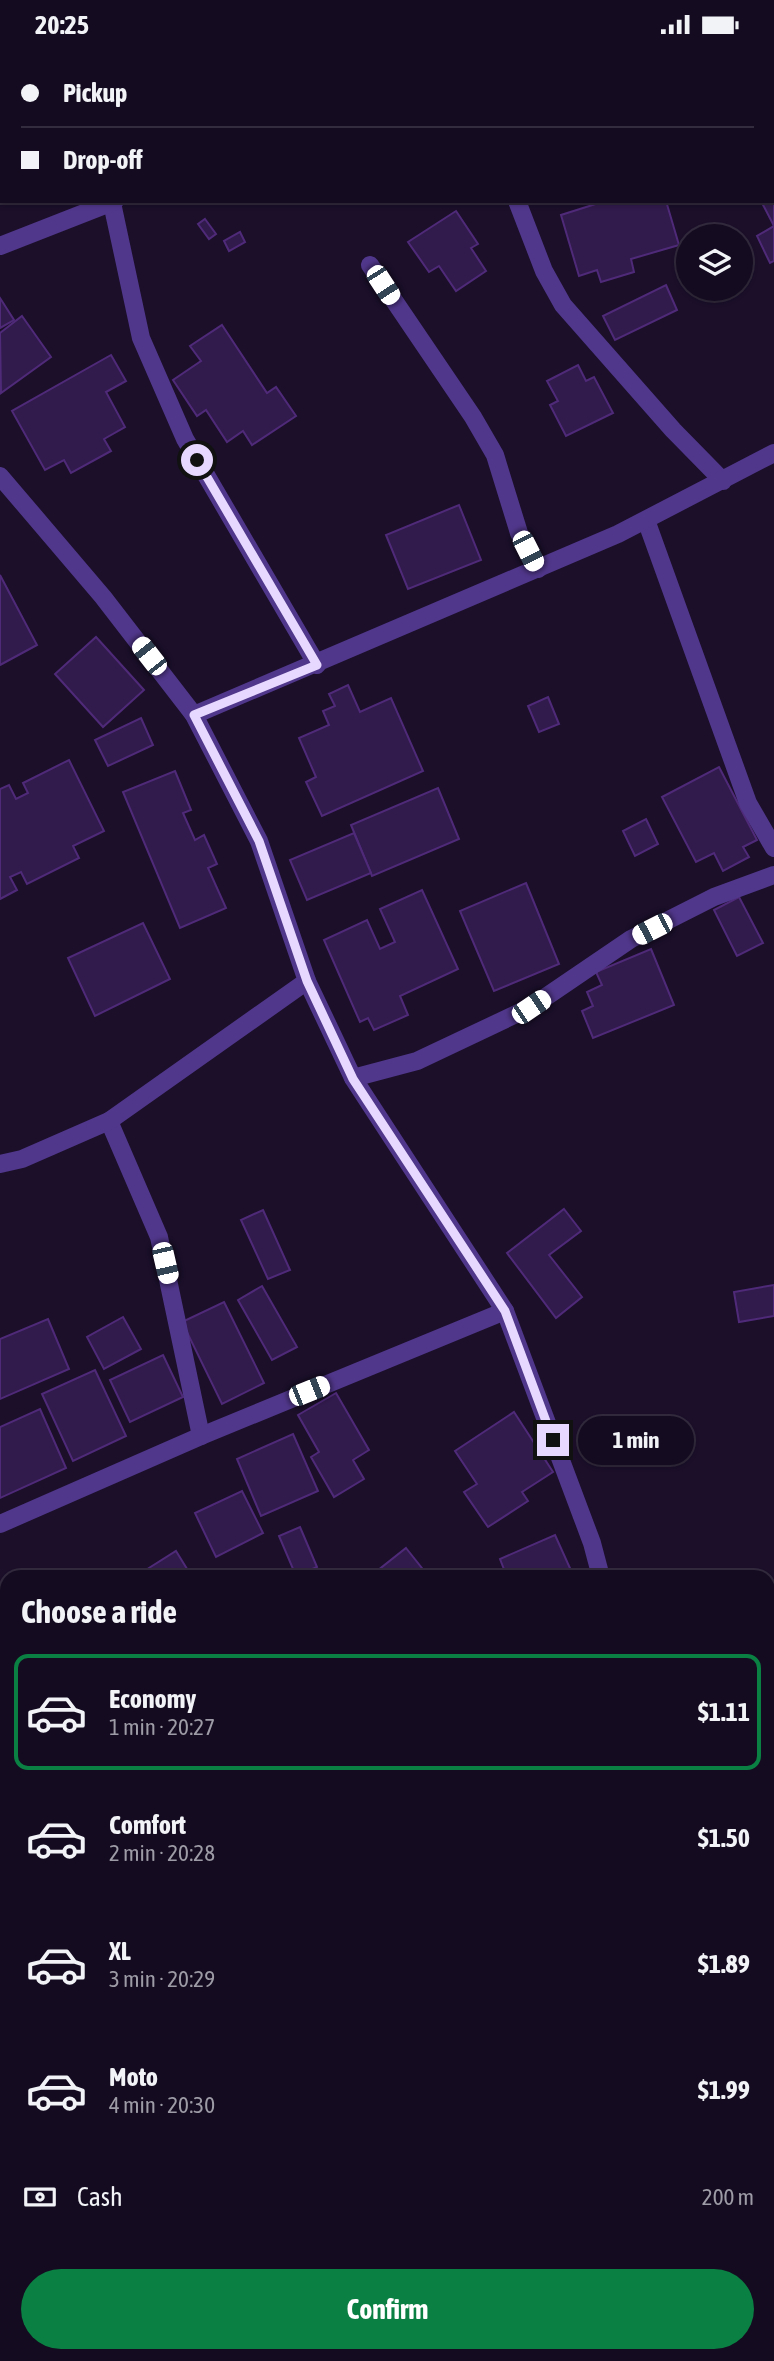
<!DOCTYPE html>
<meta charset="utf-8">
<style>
body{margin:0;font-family:"Asap Condensed",sans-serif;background:#1d1429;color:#f1f3f6;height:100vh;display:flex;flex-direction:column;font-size:26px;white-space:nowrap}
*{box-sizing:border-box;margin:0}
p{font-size:23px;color:#9d9ba5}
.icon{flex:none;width:38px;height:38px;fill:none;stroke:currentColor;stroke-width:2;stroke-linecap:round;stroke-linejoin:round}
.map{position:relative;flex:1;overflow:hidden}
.panel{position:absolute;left:0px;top:1521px;width:775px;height:793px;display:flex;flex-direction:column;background:#140b20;border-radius:21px 21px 0 0;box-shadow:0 2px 5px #0004,0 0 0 2px #332b3e}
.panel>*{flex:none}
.banner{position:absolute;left:0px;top:0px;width:775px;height:154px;box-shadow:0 2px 5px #0004,0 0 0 2px #332b3e;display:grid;align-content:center;height:154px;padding:0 21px;background:#140b20}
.tools{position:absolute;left:676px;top:175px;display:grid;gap:14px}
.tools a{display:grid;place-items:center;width:77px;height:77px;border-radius:50%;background:#140b20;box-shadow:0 2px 5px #0004,0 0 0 2px #332b3e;font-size:35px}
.end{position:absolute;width:32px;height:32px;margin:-16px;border:9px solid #e7d8ff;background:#111;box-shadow:0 0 0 4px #111}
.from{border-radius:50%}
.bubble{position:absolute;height:49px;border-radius:24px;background:#140b20;box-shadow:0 2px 5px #0004,0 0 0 2px #332b3e;font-size:23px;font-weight:700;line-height:49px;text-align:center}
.car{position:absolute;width:21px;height:42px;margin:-21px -10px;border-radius:9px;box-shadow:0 0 5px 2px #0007;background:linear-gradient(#fff 24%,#345 0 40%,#fff 0 76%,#345 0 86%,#fff 0)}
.banner b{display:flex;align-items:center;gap:24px;height:66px;font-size:26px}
.banner b+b{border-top:2px solid #332b3e}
.banner i{width:18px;height:18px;background:#f1f3f6}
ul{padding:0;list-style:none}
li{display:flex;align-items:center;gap:21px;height:116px;margin:0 14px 10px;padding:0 7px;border:4px solid transparent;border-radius:14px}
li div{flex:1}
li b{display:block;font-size:26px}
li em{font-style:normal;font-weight:700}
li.active{border-color:#0b8043}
li>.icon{width:63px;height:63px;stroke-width:1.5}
h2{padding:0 21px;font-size:32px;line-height:84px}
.pay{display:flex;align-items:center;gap:18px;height:77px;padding:0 21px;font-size:26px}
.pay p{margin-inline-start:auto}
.action{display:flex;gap:14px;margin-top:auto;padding:14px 21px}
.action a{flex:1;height:80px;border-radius:42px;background:#0b8043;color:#fff;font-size:28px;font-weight:700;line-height:80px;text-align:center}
.status{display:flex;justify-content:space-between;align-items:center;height:49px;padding:0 35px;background:#140b20;direction:ltr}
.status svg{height:19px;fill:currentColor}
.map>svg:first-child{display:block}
.building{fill:#311a4c;stroke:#4f2a79;stroke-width:2}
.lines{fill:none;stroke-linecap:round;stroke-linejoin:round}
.minor{stroke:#51378b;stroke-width:18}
.route{stroke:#e7d8ff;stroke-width:9}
</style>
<div class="status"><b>20:25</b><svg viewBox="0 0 49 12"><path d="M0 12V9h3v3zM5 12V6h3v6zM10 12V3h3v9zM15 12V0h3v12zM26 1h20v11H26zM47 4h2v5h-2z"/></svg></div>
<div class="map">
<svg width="774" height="2312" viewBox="0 0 774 2312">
<rect width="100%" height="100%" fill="#1b0f2a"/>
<g class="building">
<path d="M1,0L2,2V67L0,61Z"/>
<path d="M14,0H46L47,2H14Z"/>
<path d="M51,0H145L146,2H52Z"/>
<path d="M774,138V177L761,152H774Z"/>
<path d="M605,152H666L679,196L631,210L634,223L601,233L597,221L579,227L561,166Z"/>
<path d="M456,162L478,195L471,199L486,222L456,242L439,217L429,223L408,193Z"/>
<path d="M205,170L216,185L209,190L198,175Z"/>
<path d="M774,177V212L770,214L757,187Z"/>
<path d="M240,183L245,193L229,202L224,192Z"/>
<path d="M666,236L677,261L615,291L603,267Z"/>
<path d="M0,249L14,271L0,279Z"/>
<path d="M22,267L51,308L1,344L0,284Z"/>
<path d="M222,276L267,344L276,338L296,367L252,396L243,382L227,393L206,361L197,367L173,331L201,312L190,297Z"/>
<path d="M111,306L126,332L106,343L125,378L104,390L111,402L71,424L64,411L45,421L12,362Z"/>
<path d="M578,316L586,332L594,328L613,364L566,387L550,356L558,352L547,332Z"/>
<path d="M459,456L481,511L408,540L386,486Z"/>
<path d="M0,526L37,596L0,616Z"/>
<path d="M96,588L144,641L103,678L55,625Z"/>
<path d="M348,636L360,663L391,649L423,722L322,767L306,733L316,728L299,689L329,676L323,662L335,657L329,645Z"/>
<path d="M548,648L559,675L539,683L528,657Z"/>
<path d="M141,669L153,696L108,717L95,691Z"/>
<path d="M69,711L104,782L73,797L79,809L27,835L21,823L10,828L17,841L0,850V740L9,736L16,750L28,744L23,734Z"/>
<path d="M719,718L757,791L743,798L749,808L723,822L714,804L696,813L662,748Z"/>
<path d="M175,722L191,761L183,764L195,791L204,786L217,815L208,819L226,859L180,879L123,743Z"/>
<path d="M438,739L459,790L372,827L351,776Z"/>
<path d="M646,770L658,795L635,807L623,782Z"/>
<path d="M354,784L371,824L307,851L290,811Z"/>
<path d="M526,834L559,915L494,942L460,862Z"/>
<path d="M422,841L458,920L400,947L408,966L374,981L368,969L360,973L324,891L367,871L380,900L395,893L380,860Z"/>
<path d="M739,848L763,894L737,907L714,861Z"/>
<path d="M143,874L170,930L95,967L68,909Z"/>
<path d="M651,900L674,956L593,989L582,962L593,957L587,943L602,936L596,923Z"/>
<path d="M564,1160L581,1182L549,1206L582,1248L556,1269L507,1204Z"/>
<path d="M263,1161L290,1221L268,1230L241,1171Z"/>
<path d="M774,1236V1267L739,1273L734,1243Z"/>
<path d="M262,1237L297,1298L272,1311L238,1251Z"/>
<path d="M224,1253L264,1334L222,1355L182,1273Z"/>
<path d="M123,1268L141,1300L104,1320L87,1288Z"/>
<path d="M48,1270L69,1320L0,1350V1290Z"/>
<path d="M163,1306L183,1348L130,1373L110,1331Z"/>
<path d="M95,1321L126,1387L73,1412L42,1345Z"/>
<path d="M336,1344L369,1401L353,1411L364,1430L334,1448L311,1408L319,1403L298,1366Z"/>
<path d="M40,1360L66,1419L0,1449V1378Z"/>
<path d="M514,1363L553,1423L522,1443L528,1452L488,1478L464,1443L477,1435L455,1402Z"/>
<path d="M293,1385L318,1442L261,1467L237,1410Z"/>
<path d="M242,1442L263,1484L216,1508L195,1464Z"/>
<path d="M300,1478L317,1518L296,1527L279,1487Z"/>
<path d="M555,1486L574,1528H507L500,1510Z"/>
<path d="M406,1499L429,1528H382L377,1522Z"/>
<path d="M176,1502L192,1528H143L141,1524Z"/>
<path d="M768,1942L774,1958V1997L768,1999Z"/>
<path d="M7,2011V2094L0,2096V2013Z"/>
<path d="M774,2086V2141L768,2130V2090Z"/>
<path d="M114,2306H146V2312H113Z"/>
<path d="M151,2306H176L175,2312H151Z"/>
</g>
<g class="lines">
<g class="minor">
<path d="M476,0L477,2"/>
<path d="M582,2L590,0"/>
<path d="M517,152L544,222L563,256L673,381L723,432"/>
<path d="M112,154L141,289L185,390L317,616"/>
<path d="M0,197L115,152"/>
<path d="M370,216L473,368L495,406L519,484L538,520"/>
<path d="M0,427L103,548L194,666L259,792L307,932L353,1029L505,1262L592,1494L601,1528"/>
<path d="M646,471L748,754L774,799"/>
<path d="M194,666L618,485L774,404"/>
<path d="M353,1029L417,1012L531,958L631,890L714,848L774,826"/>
<path d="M109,1072L159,1188L201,1387"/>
<path d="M0,1115L22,1110L109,1072L307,932"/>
<path d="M0,1475L201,1387L505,1262"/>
<path d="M768,1562L774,1561"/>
<path d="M0,1685L7,1740"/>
<path d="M768,1850L774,1852"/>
<path d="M0,1986L7,1985"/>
<path d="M768,2213L774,2223"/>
<path d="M275,2306L283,2312"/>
</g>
</g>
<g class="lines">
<path class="route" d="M197,411L317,616L194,666L259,792L307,932L353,1030L505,1262L553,1391"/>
</g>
</svg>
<div class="tools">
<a><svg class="icon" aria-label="layers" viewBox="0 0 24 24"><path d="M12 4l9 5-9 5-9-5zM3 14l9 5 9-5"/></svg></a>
</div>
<i class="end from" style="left:197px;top:411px"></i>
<i class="end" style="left:553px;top:1391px"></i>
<div class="bubble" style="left:578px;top:1367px;width:116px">1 min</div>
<i class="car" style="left:383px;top:236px;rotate:147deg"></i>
<i class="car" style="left:528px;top:502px;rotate:153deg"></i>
<i class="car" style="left:149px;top:607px;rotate:322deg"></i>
<i class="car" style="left:652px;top:880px;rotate:243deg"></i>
<i class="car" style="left:531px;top:958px;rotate:56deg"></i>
<i class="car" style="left:165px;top:1214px;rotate:167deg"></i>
<i class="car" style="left:309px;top:1342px;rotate:68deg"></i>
<div class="banner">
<b><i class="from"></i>Pickup</b>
<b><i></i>Drop-off</b>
</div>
<section class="panel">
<h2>Choose a ride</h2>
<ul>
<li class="active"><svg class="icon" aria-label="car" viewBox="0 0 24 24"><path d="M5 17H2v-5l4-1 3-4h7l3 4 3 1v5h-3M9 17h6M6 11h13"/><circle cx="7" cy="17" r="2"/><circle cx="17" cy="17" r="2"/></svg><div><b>Economy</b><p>1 min · 20:27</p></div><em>$1.11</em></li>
<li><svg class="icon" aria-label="car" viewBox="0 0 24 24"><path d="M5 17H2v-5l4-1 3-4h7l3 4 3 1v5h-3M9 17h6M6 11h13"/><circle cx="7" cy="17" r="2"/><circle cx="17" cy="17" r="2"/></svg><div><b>Comfort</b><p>2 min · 20:28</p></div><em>$1.50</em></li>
<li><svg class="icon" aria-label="car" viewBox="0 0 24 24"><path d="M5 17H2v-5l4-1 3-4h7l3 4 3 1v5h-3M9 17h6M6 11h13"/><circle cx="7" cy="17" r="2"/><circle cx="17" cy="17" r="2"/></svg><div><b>XL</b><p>3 min · 20:29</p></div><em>$1.89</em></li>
<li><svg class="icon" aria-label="car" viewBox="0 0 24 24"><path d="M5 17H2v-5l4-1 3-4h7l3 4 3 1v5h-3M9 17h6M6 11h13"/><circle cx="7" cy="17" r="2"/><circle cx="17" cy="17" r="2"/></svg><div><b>Moto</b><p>4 min · 20:30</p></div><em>$1.99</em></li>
</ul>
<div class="pay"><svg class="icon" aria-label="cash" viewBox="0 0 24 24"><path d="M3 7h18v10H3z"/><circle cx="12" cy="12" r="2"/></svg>Cash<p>200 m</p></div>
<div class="action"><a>Confirm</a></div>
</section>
</div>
